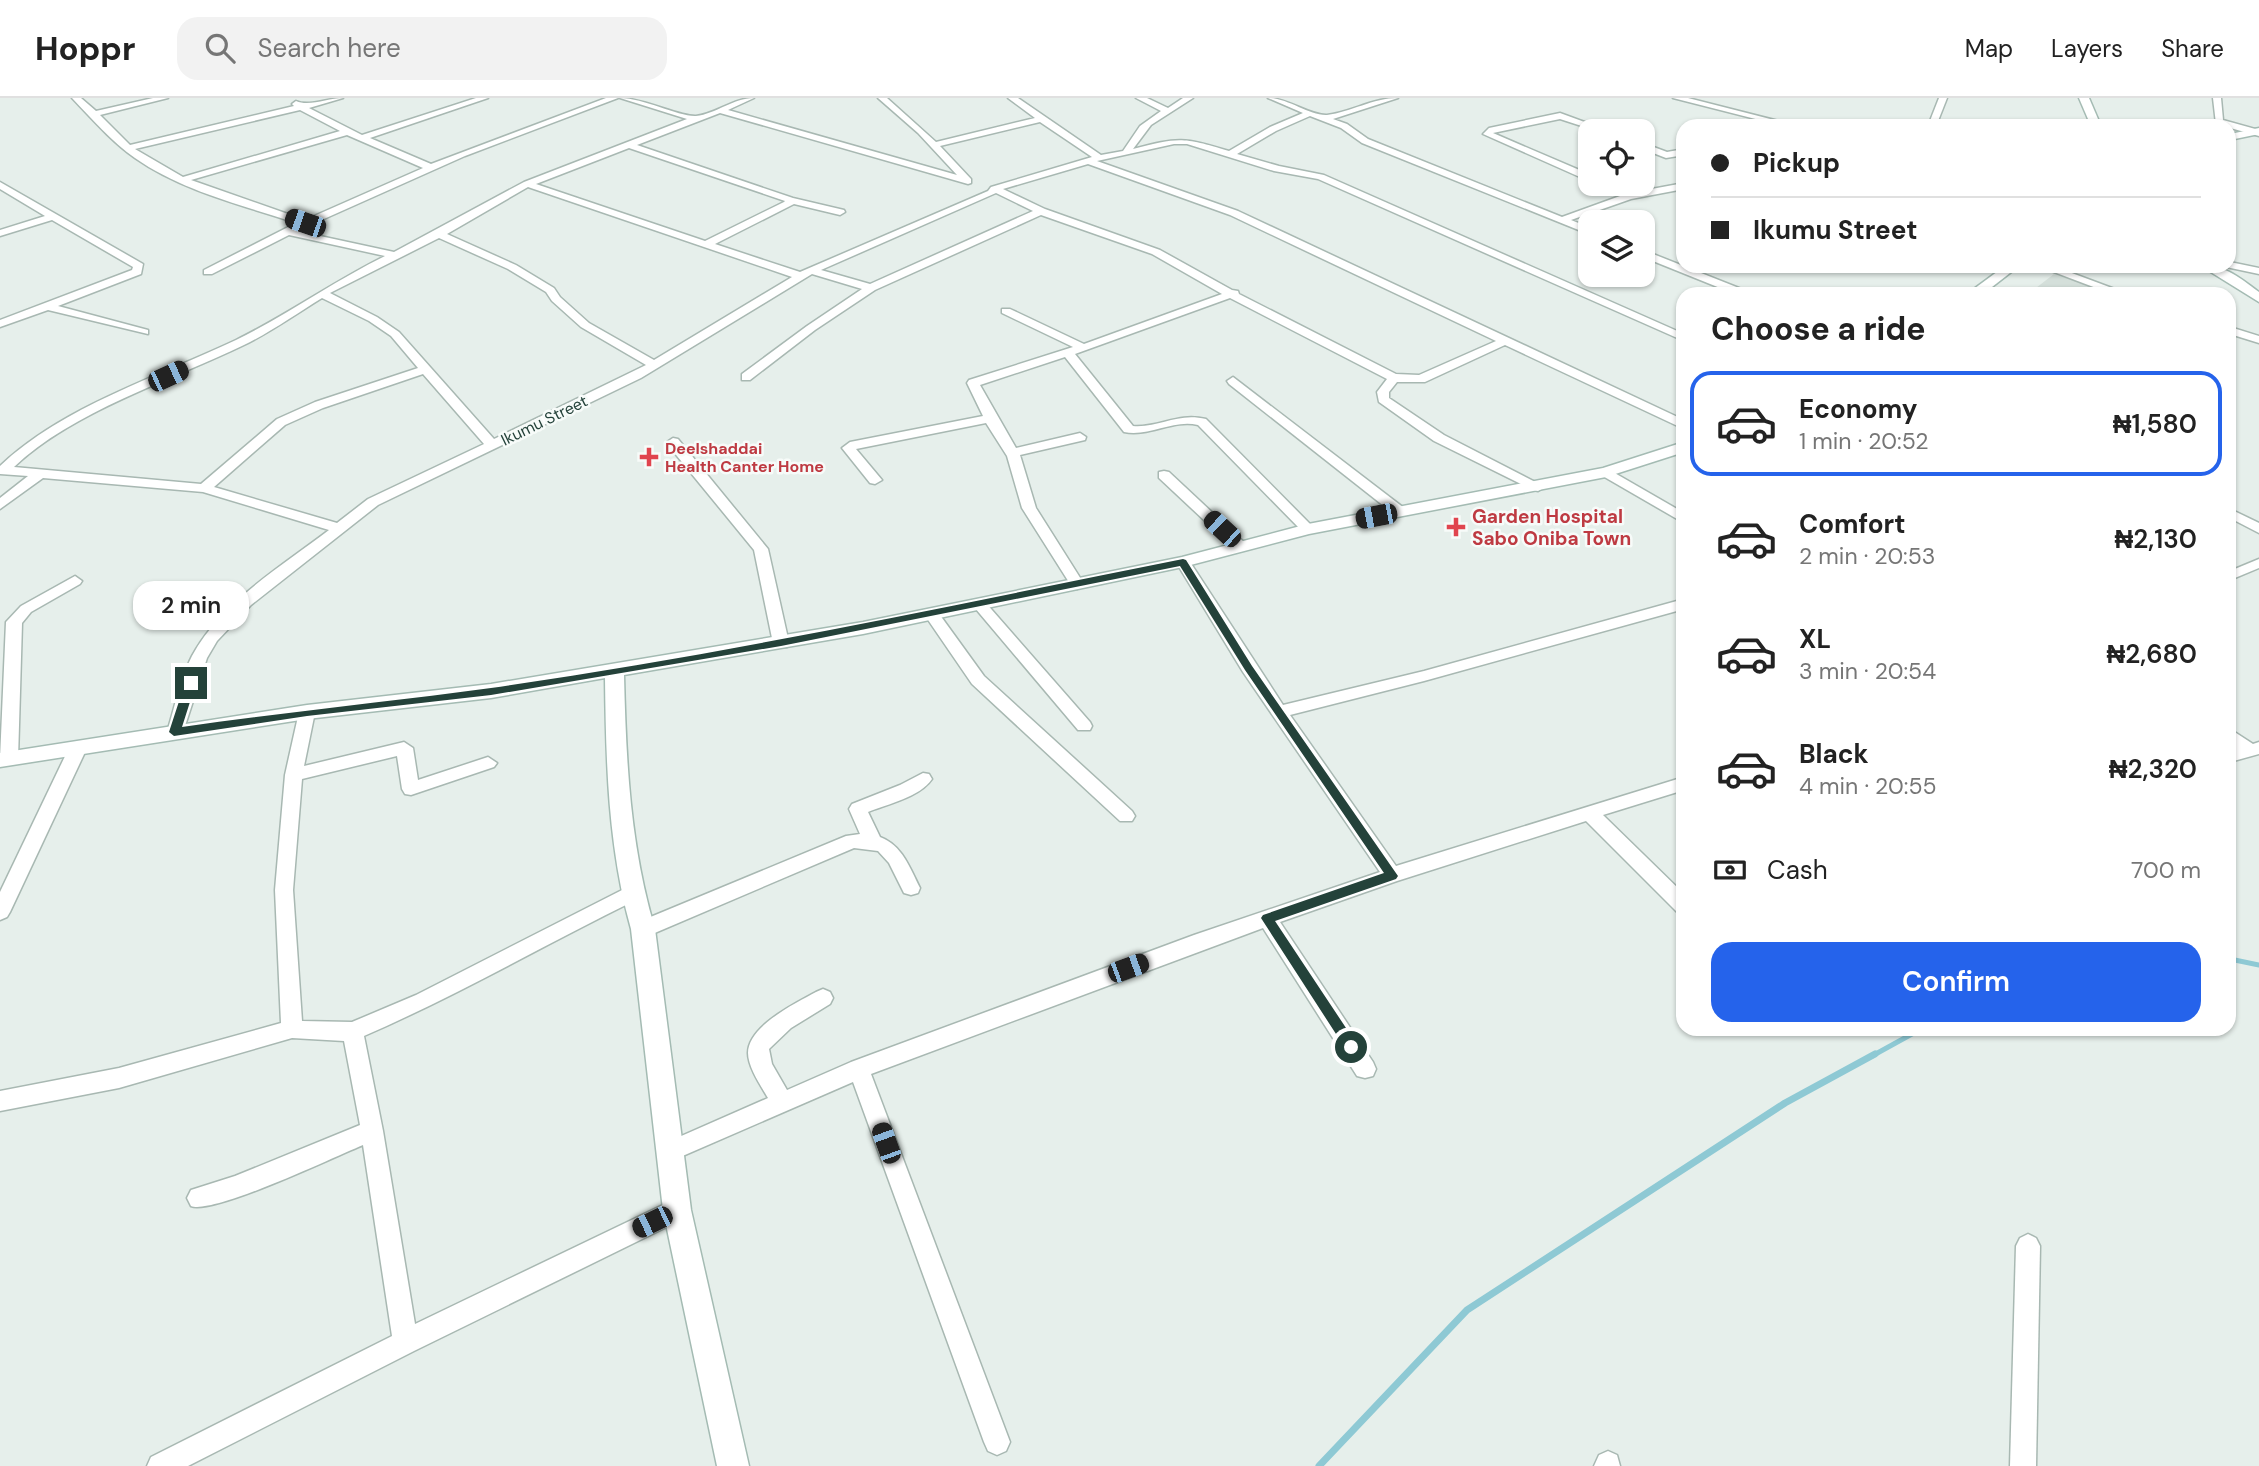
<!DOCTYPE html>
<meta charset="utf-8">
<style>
body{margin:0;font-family:"DM Sans",sans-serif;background:#f2f2f2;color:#222;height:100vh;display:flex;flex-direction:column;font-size:26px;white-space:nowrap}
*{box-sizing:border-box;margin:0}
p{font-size:23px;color:#767676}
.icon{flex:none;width:38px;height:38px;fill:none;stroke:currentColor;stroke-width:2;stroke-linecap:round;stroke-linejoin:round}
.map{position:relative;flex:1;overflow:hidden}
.side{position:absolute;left:1676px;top:189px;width:560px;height:749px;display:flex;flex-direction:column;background:#fff;border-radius:21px;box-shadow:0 2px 5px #0004}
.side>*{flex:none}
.top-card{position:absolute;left:1676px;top:21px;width:560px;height:154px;border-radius:21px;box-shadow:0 2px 5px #0004;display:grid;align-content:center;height:154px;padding:0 35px;background:#fff}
.buttons{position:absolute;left:1578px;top:21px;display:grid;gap:14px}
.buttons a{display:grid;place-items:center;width:77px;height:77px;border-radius:14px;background:#fff;box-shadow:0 2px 5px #0004;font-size:35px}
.end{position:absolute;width:32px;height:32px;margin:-16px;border:9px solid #24423a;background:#fff;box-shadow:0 0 0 4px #fff}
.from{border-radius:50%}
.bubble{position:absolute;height:49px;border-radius:21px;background:#fff;box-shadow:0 2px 5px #0004;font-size:23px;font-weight:600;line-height:49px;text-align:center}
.car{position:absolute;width:21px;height:42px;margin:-21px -10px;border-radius:9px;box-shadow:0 0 5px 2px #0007;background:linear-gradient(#222 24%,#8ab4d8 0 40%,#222 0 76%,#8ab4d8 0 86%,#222 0)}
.top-card b{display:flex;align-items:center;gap:24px;height:66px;font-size:26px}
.top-card b+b{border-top:2px solid #e0e0e0}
.top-card i{width:18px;height:18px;background:#222}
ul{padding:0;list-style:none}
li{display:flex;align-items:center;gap:21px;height:105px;margin:0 14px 10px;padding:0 21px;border:4px solid transparent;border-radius:21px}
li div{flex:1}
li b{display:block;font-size:26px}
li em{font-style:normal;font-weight:600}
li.active{border-color:#2563eb}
li>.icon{width:63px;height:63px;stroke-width:1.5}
h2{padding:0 35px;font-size:32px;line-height:84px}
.pay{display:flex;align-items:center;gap:18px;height:77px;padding:0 35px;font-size:26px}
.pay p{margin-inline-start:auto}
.primary-button{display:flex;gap:14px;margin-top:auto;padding:14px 35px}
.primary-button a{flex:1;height:80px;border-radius:21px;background:#2563eb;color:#fff;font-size:28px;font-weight:600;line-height:80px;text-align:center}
header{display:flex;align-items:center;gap:42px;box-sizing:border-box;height:98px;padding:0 35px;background:#fff;border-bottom:2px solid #e0e0e0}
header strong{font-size:33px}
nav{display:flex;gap:38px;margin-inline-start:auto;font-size:24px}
.search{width:490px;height:63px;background:#f2f2f2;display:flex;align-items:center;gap:18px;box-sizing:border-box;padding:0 24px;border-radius:21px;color:#767676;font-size:26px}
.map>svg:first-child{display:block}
.built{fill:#d4dfda}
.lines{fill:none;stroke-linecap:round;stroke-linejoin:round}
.stream-far1{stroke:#8ec9d4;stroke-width:5}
.stream{stroke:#8ec9d4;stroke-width:7}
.street-casing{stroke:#a8b8b2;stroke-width:3}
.secondary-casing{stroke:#a4bbb3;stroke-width:3}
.street{fill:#fff;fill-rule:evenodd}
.secondary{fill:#fff;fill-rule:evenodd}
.route{fill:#24423a}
.health-dot{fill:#e0444e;stroke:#f7fbf9;stroke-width:2.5}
.labels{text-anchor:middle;stroke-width:5;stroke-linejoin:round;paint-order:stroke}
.far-street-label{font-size:16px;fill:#24423a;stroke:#f7fbf9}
.far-health-label{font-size:16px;font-weight:bold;fill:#be3a42;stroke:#f7fbf9;text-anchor:start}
.health-label{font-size:19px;font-weight:bold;fill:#be3a42;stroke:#f7fbf9;text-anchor:start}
</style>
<header>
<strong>Hoppr</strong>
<div class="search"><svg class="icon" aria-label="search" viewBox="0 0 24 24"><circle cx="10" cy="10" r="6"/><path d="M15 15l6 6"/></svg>Search here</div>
<nav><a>Map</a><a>Layers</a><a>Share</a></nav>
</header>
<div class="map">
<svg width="2259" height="1368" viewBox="0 0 2259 1368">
<rect width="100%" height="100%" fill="#e6efeb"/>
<path class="built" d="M2054,176L2114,196H2028Z"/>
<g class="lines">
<g class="stream-far1">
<path d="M2230,861L2259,867"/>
<path d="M1872,958L1921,931"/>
</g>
<path class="stream" d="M1319,1368L1467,1212L1785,1005L1875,956"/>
<defs>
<g id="street">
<path d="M72,0H81L96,13L153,0H168L100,17L130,47L294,8L292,6L296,3C309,9 328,0 343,0L309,10L362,37L476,0H488L370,40L431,66L606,0H618L465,58L297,133L394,154L524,84L687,21L620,0C644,0 679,19 696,18C716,16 733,0 754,0L728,12L957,77L918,35L878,0H887L936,44L1035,20L1008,0H1018L1101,57L1123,53L1140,28L1161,13L1136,0H1147L1168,10L1183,0H1193L1151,27L1133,51C1179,39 1183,39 1229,53L1270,29L1303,15L1268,0C1288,0 1310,18 1327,17C1351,14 1373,0 1398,0L1333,21L1347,26L1368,41L1562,119L1620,98L1597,86H1609L1630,95L1684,85V91L1631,101L1571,122L1591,130V137L1362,45L1341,30L1310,18L1276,33L1237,56L1279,68L1324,77L1684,236V243L1318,81L1274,73L1187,46H1174L1097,63L1238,113L1684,322V331L1505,247L1425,284H1397L1389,294V300L1444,337L1545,389L1538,393L1533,392L1434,343L1379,304L1377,294L1387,281L1230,200L1075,256L1133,328C1160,330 1177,314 1206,321L1315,431L1313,434H1303L1198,327C1173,321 1150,339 1124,334L1065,259L980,287L1016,350L1080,335L1086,339L1085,342L1020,357L1036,410L1084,486L1077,491L1072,489L1022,410L1007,358L986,325L856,351L882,382L875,386L870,385L842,350L850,344L983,318L967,285L969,282L1073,249L1002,215V211H1010L1084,246L1222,196L1152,156L1041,117L875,192L815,232L750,282H742V276L807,228L862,191L812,176L641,280L378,407L251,507L217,543L207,560L183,634L175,640L167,634C175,609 180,581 192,558C221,504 282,468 329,432L203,394L43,380L0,411V400L28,378L0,376V368C63,308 158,279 236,242C287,217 334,183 385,158L289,137L212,176H204V172L296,125C242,107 182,93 135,60C112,44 91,20 72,0ZM300,12L340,33L183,79L135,51ZM720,15L968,86L971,85V81L940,48L1040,24L1092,59L991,89L988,93L800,174L715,146L794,106L840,117L845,114L844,112L793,100L637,47ZM347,37L423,70L305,122L191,82ZM629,50L785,103L784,104L705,143L536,86ZM1088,66L1230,117L1496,243L1419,277L1396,276L1239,196L1238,193L1232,192L1160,152L1045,111L1003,91ZM528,89L792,179L654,262L589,225L560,199L554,190L516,167L447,136ZM996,95L1033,113L870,186L821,172ZM439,140L508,171L546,194L552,203L581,229L646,267L494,341L399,234L377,219L330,195ZM322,200L369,223L391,238L418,270L315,304L277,321L201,386L14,369C71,314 172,282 244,247C271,234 296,216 322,200ZM423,276L484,346L368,401L337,425L214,389L285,327L323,310Z"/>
<path d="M1673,0H1688L1798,28H1783Z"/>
<path d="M1939,0H1947L1936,28H1928Z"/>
<path d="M2213,0H2221L2223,22L2259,32V38L2216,26Z"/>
<path d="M1560,15L1609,33H1597L1560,21L1493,35L1591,77V84L1483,36L1489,30Z"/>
<path d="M1643,45L1667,54L1684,51V57L1666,60L1643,51Z"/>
<path d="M0,84L143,166L141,176L58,208L148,232V236L48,212L0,229V222L132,172L133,169L52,122L0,138V132L45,118L0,91Z"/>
<path d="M1643,152L1749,194L1751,196H1735L1643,159Z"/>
<path d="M2230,164L2259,170V176L2226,169Z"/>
<path d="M2038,168H2053L2128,196H2112Z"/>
<path d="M2230,229L2259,238V245L2230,236Z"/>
<path d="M1233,279L1404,410V416H1394L1229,286L1227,283Z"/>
<path d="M673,340L678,341L768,451L789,545L787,549H775L773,545L754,452L668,347L667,344Z"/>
<path d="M1606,370L1684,415V425L1601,377L1599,374Z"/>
<path d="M1164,373L1169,374L1246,446L1248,449L1246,452H1236L1159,380V374Z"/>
<path d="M2230,411L2259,425V435L2230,420Z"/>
<path d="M1183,460L1190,464L1283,607L1424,573L1684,501V511L1424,583L1290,617L1396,768L1684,679V692L1603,717L1684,796V817L1677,814L1586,723L1397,783L1280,824L1373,964L1376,971L1373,978L1365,980L1357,978L1263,830L871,976L1010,1344L1006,1353L997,1357L988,1353L984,1344L853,984L671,1063L663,1060L660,1053L663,1046L768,1000C761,988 748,969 748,955C748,928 796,905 816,894L823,891L830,894L833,900L830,906L791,930L769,951L772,966L787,992L851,964L1194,837L1380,774L1243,574L1176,464Z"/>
<path d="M2259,461V470L2230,482V473Z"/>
<path d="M75,478L82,483L80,486L31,514L22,525L18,661L15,665H3L0,661L6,524L21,508Z"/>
<path d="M980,502L985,504L1090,624L1092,628L1090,632H1078L975,510L972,507Z"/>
<path d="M932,511L937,513L984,578L1132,713L1135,718L1132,723H1120L972,586L924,516Z"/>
<path d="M307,608L315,614L304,668L404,644L413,650L418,682L488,659L497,665L494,669L411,697L405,696L402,691L397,658L302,681L293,792L302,923L352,924L416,897L624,791L631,788L638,791L640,796L638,801C546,846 458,897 364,938L383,1033L415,1226L669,1104L677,1101L685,1104L689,1112L685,1120L414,1253L188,1368H147L151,1359L392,1238L363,1047C334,1059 213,1117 191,1108L187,1100L191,1092L235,1078L360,1027L344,943L292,940L119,990L0,1013V993L119,970L281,925L275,792L285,677L299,614Z"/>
<path d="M2230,631L2253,646L2259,644V656L2230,664V652L2236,650L2230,645Z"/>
<path d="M77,646L86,652L10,814L7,819L0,822V794L68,652Z"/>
<path d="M923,675L929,676L932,681C920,699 888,706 868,714L880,739C902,747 910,770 920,790L918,795L911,797L904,795L889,765L878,753L854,750L650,837L643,839L636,837L633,831L636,825L846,738L860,736L849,711L852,706L900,687Z"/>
<path d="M2028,1136L2036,1140L2040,1148L2036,1368H2010L2016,1148L2020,1140Z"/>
<path d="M1608,1353L1617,1357L1620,1368H1594L1599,1357Z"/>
</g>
<g id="secondary">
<path d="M2079,0H2089L2101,28H2091Z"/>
<path d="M2259,30V36L2230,42V36Z"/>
<path d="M2005,168H2019L1983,196H1967Z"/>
<path d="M2201,168C2228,168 2238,179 2259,194V204Z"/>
<path d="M1684,344V354L1606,379L1309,436L1183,469L863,536L624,577C626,663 630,748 655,831L691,1112L749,1368H717L663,1112L631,831C608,749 606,665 605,580L491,600L307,621L0,669V655L307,607L491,586L863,524L1182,459L1308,426L1603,370Z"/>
</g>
</defs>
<use href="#street" class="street-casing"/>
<use href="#secondary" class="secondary-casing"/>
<use href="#street" class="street"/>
<use href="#secondary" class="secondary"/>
</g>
<path class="route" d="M1183,461L1186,462L1252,568L1398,778L1396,781L1275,823L1356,945L1358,949L1351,955L1347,953L1261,820L1263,817L1384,775L1245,572L1180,468L781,548L491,597L307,618L174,638L169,634L185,585L191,581L196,585L182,629C285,614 388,604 491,590C723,557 953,507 1183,461Z"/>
<g class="health-dot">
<path d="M645.5 348.5h7v7h7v7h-7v7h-7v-7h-7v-7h7z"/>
<path d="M1452.5 418.5h7v7h7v7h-7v7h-7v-7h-7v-7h7z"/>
</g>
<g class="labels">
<g class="far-street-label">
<text transform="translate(544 322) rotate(-26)" y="6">Ikumu Street</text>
</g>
<g class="far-health-label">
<text x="665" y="356">Deelshaddai<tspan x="665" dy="18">Health Canter Home</tspan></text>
</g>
<g class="health-label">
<text x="1472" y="425">Garden Hospital<tspan x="1472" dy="22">Sabo Oniba Town</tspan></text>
</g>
</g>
</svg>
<div class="buttons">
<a><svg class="icon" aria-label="locate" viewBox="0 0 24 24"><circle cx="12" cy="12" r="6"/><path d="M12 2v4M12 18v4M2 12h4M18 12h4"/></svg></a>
<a><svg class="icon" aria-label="layers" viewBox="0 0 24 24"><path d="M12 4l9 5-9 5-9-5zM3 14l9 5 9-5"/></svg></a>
</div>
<i class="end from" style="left:1351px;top:949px"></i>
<i class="end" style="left:191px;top:585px"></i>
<div class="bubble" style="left:133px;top:483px;width:116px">2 min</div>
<i class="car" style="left:305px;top:125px;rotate:289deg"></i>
<i class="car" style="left:168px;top:278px;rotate:65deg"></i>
<i class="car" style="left:1376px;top:418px;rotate:259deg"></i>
<i class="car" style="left:1222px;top:431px;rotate:313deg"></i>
<i class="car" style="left:1128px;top:870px;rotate:70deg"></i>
<i class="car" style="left:886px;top:1045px;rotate:340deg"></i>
<i class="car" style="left:652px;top:1124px;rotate:244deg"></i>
<div class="top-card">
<b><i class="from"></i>Pickup</b>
<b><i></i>Ikumu Street</b>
</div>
<section class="side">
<h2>Choose a ride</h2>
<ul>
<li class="active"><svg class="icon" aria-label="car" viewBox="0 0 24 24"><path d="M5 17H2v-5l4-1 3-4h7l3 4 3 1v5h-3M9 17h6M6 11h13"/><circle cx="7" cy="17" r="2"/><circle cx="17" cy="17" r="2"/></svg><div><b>Economy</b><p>1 min · 20:52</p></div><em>₦1,580</em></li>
<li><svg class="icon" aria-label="car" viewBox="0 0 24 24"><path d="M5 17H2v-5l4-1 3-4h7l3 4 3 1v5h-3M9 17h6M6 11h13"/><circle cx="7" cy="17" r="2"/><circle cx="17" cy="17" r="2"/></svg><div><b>Comfort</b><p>2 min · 20:53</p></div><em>₦2,130</em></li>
<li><svg class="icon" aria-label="car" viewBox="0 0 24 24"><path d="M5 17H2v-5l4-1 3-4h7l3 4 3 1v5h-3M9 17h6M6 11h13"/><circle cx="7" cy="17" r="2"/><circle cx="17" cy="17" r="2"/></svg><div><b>XL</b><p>3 min · 20:54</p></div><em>₦2,680</em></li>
<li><svg class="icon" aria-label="car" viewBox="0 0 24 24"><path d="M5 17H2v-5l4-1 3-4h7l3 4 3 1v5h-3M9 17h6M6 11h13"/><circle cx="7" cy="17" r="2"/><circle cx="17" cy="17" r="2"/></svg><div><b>Black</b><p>4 min · 20:55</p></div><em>₦2,320</em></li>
</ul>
<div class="pay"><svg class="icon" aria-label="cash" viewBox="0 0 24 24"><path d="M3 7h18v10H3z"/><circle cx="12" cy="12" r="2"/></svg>Cash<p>700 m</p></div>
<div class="primary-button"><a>Confirm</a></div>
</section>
</div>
